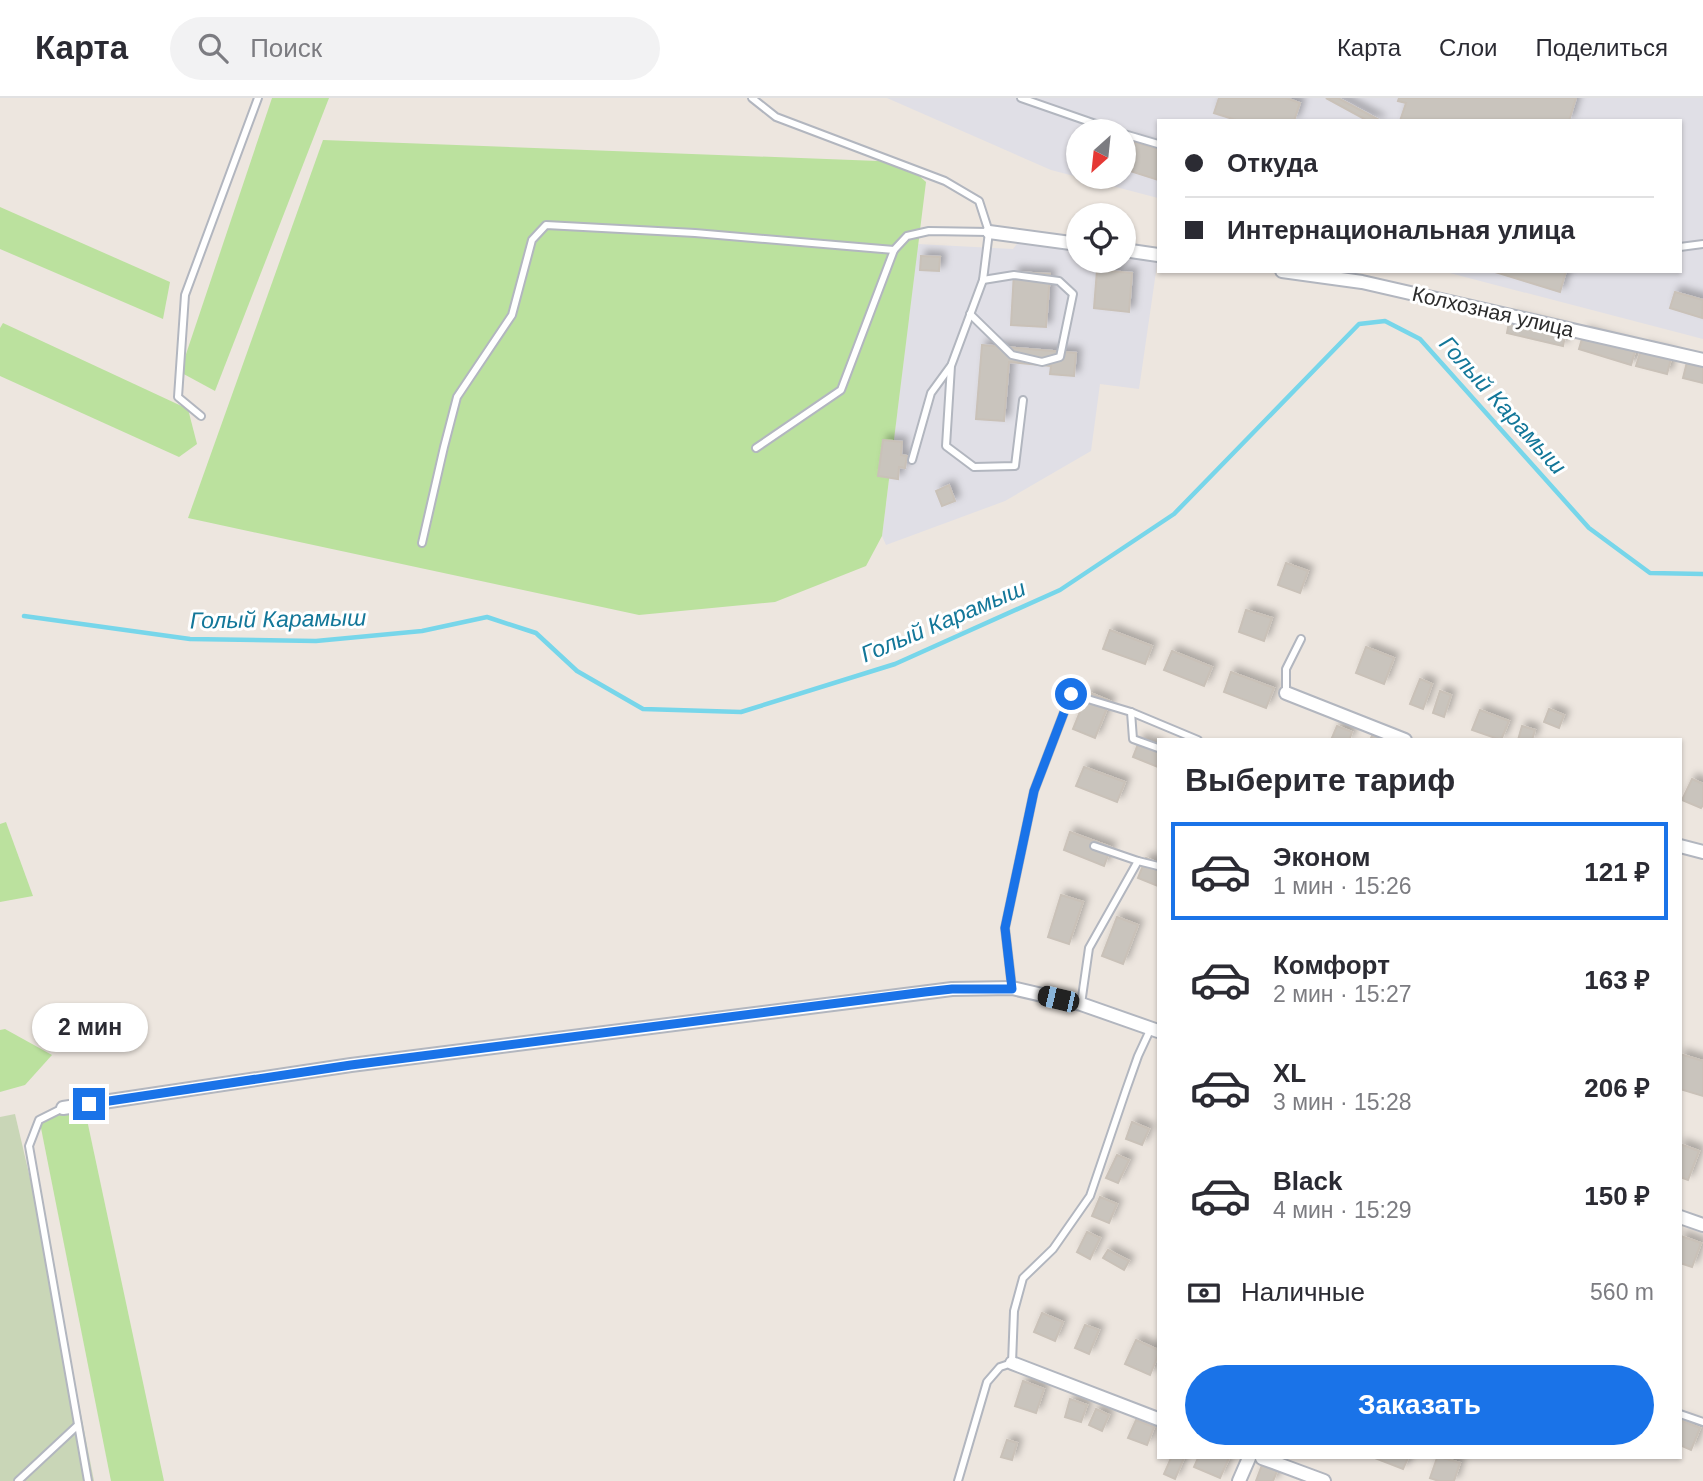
<!DOCTYPE html>
<html lang="ru">
<meta charset="utf-8">
<style>
body{margin:0;font-family:Arial,sans-serif;background:#f2f2f3;color:#2b2b33;height:100vh;display:flex;flex-direction:column;font-size:26px;white-space:nowrap}
*{box-sizing:border-box;margin:0}
p{font-size:23px;color:#7c7c81}
.icon{flex:none;width:38px;height:38px;fill:none;stroke:currentColor;stroke-width:2;stroke-linecap:round;stroke-linejoin:round}
.map{position:relative;flex:1;overflow:hidden}
.panel{position:absolute;left:1157px;top:640px;width:525px;height:721px;display:flex;flex-direction:column;background:#fff;border-radius:0px;box-shadow:0 2px 5px #0004}
.panel>*{flex:none}
.hud{position:absolute;left:1157px;top:21px;width:525px;height:154px;border-radius:0px;box-shadow:0 2px 5px #0004;display:grid;align-content:center;height:154px;padding:0 28px;background:#fff}
.needle{width:46px;rotate:207deg}
.controls{position:absolute;left:1066px;top:21px;display:grid;gap:14px}
.controls a{display:grid;place-items:center;width:70px;height:70px;border-radius:50%;background:#fff;box-shadow:0 2px 5px #0004;font-size:35px}
.end{position:absolute;width:32px;height:32px;margin:-16px;border:9px solid #1a73e8;background:#fff;box-shadow:0 0 0 4px #fff}
.from{border-radius:50%}
.bubble{position:absolute;height:49px;border-radius:24px;background:#fff;box-shadow:0 2px 5px #0004;font-size:23px;font-weight:700;line-height:49px;text-align:center}
.car{position:absolute;width:21px;height:42px;margin:-21px -10px;border-radius:9px;box-shadow:0 0 5px 2px #0007;background:linear-gradient(#222 24%,#8ab4d8 0 40%,#222 0 76%,#8ab4d8 0 86%,#222 0)}
.hud b{display:flex;align-items:center;gap:24px;height:66px;font-size:26px}
.hud b+b{border-top:2px solid #e1e1e2}
.hud i{width:18px;height:18px;background:#2b2b33}
ul{padding:0;list-style:none}
li{display:flex;align-items:center;gap:21px;height:98px;margin:0 14px 10px;padding:0 14px;border:4px solid transparent;border-radius:0px}
li div{flex:1}
li b{display:block;font-size:26px}
li em{font-style:normal;font-weight:700}
li.active{border-color:#1a73e8}
li>.icon{width:63px;height:63px;stroke-width:1.5}
h2{padding:0 28px;font-size:32px;line-height:84px}
.pay{display:flex;align-items:center;gap:18px;height:77px;padding:0 28px;font-size:26px}
.pay p{margin-inline-start:auto}
.action{display:flex;gap:14px;margin-top:auto;padding:14px 28px}
.action a{flex:1;height:80px;border-radius:42px;background:#1a73e8;color:#fff;font-size:28px;font-weight:700;line-height:80px;text-align:center}
header{display:flex;align-items:center;gap:42px;box-sizing:border-box;height:98px;padding:0 35px;background:#fff;border-bottom:2px solid #e1e1e2}
header strong{font-size:33px}
nav{display:flex;gap:38px;margin-inline-start:auto;font-size:24px}
.search{width:490px;height:63px;background:#f2f2f3;display:flex;align-items:center;gap:18px;box-sizing:border-box;padding:0 24px;border-radius:38px;color:#7c7c81;font-size:26px}
.map>svg:first-child{display:block}
.industrial{fill:#e0dfe6;fill-rule:evenodd}
.green{fill:#bbe19e}
.cemetery{fill:#c9d6b7}
.lines{fill:none;stroke-linecap:round;stroke-linejoin:round}
.stream{stroke:#77d6ea;stroke-width:4.5}
.building{fill:#c9c4bd;stroke:#c9c1b8;stroke-width:2;filter:url(#shadow)}
.lane-casing{stroke:#b2b6bf;stroke-width:10}
.street-casing{stroke:#b2b6bf;stroke-width:16}
.lane{stroke:#fff;stroke-width:6}
.street{stroke:#fff;stroke-width:12}
.route{stroke:#1a73e8;stroke-width:9}
.labels{text-anchor:middle;stroke-width:6;stroke-linejoin:round;paint-order:stroke}
.street-label{font-size:21px;fill:#2c2c2c;stroke:#fff}
.water-label{font-size:23px;font-style:italic;fill:#137799;stroke:#fff}
</style>
<header>
<strong>Карта</strong>
<div class="search"><svg class="icon" aria-label="search" viewBox="0 0 24 24"><circle cx="10" cy="10" r="6"/><path d="M15 15l6 6"/></svg>Поиск</div>
<nav><a>Карта</a><a>Слои</a><a>Поделиться</a></nav>
</header>
<div class="map">
<svg width="1703" height="1383" viewBox="0 0 1703 1383">
<defs>
<filter id="shadow"><feDropShadow dx="5" dy="-5" stdDeviation="3.5" flood-color="#0004"/></filter>
</defs>
<rect width="100%" height="100%" fill="#ede6df"/>
<g class="industrial">
<path d="M887,0H1703V241L1442,173H1680V23H1158V100L1051,72ZM1078,33H1124V79H1078Z"/>
<path d="M1020,142L1078,149V163H1124V155L1158,160L1139,291L1100,286L1091,353L1005,403L886,447L882,438L918,146L1013,151Z"/>
</g>
<g class="green">
<path d="M272,0H329L215,293L180,274Z"/>
<path d="M323,42L904,64L926,84L882,438L866,468L775,504L639,517L188,420Z"/>
<path d="M0,109L170,184L163,221L0,151Z"/>
<path d="M3,225L188,311L197,346L179,359L0,278V230Z"/>
<path d="M6,724L33,798L0,804V726Z"/>
<path d="M5,931L52,957L25,987L0,994V932Z"/>
<path d="M83,1003L164,1383H111L39,1020Z"/>
</g>
<path class="cemetery" d="M15,1016L59,1204L94,1383H0V1019Z"/>
<g class="lines">
<path class="stream" d="M24,518L190,541L316,543L422,533L487,519L536,535L577,573L643,611L741,614L895,566L1060,492L1174,416L1359,226L1385,223L1420,241L1589,430L1650,475L1703,476"/>
</g>
<g class="building">
<path d="M1219,0H1286L1300,5L1294,23H1239L1214,15Z"/>
<path d="M1326,0H1338L1381,23H1368Z"/>
<path d="M1399,0H1576L1569,23H1400L1406,5L1398,3Z"/>
<path d="M1124,41L1158,51V82L1124,71Z"/>
<path d="M921,158L940,159L939,173L920,172Z"/>
<path d="M1097,172L1132,175L1129,214L1094,210Z"/>
<path d="M1492,173H1566L1560,194Z"/>
<path d="M1014,174L1050,176L1046,229L1011,227Z"/>
<path d="M1675,194L1703,202L1702,220L1670,210Z"/>
<path d="M1510,219L1566,233L1563,248L1507,235Z"/>
<path d="M1584,234L1636,250L1631,267L1579,251Z"/>
<path d="M982,247L1076,255L1074,278L1050,276L1051,268L1009,264L1004,323L976,321Z"/>
<path d="M1642,249L1672,257L1667,276L1636,268Z"/>
<path d="M1687,264L1703,268V285L1683,280Z"/>
<path d="M883,342L902,344L901,357L907,358L905,370L899,369L898,381L878,378Z"/>
<path d="M949,387L955,403L942,408L936,393Z"/>
<path d="M1286,465L1308,473L1300,495L1278,487Z"/>
<path d="M1246,512L1272,520L1264,543L1239,534Z"/>
<path d="M1110,532L1152,548L1145,566L1103,551Z"/>
<path d="M1366,549L1394,560L1384,586L1356,575Z"/>
<path d="M1172,553L1212,569L1204,588L1164,572Z"/>
<path d="M1231,574L1274,590L1266,610L1224,594Z"/>
<path d="M1420,581L1432,586L1423,611L1410,606Z"/>
<path d="M1440,593L1451,597L1444,619L1433,615Z"/>
<path d="M1088,594L1110,603L1095,640L1073,631Z"/>
<path d="M1549,611L1564,617L1559,630L1544,624Z"/>
<path d="M1480,612L1509,623L1501,642L1472,632Z"/>
<path d="M1337,628L1352,634L1349,642H1331Z"/>
<path d="M1522,628L1535,632L1532,642H1518Z"/>
<path d="M1373,636L1389,641L1388,642H1370Z"/>
<path d="M1140,641L1158,647V669L1133,659Z"/>
<path d="M1084,669L1125,684L1117,704L1076,688Z"/>
<path d="M1692,681L1703,686V707L1701,710L1682,702Z"/>
<path d="M1070,734L1111,749L1104,768L1064,752Z"/>
<path d="M1146,760L1158,765V788L1138,780Z"/>
<path d="M1061,797L1083,804L1069,846L1048,839Z"/>
<path d="M1117,819L1138,827L1123,866L1102,858Z"/>
<path d="M1680,956L1703,963V998L1680,991Z"/>
<path d="M1132,1024L1149,1031L1142,1047L1126,1041Z"/>
<path d="M1680,1046L1699,1053L1688,1082L1680,1079Z"/>
<path d="M1117,1057L1129,1062L1118,1085L1106,1080Z"/>
<path d="M1100,1099L1117,1106L1109,1125L1092,1118Z"/>
<path d="M1087,1134L1100,1140L1090,1161L1077,1154Z"/>
<path d="M1681,1138L1701,1145L1692,1169L1680,1165Z"/>
<path d="M1108,1152L1129,1163L1124,1172L1103,1160Z"/>
<path d="M1042,1215L1063,1224L1055,1243L1034,1234Z"/>
<path d="M1085,1227L1099,1232L1089,1256L1075,1250Z"/>
<path d="M1136,1242L1158,1252V1257L1150,1277L1125,1266Z"/>
<path d="M1023,1283L1044,1291L1036,1315L1015,1308Z"/>
<path d="M1070,1301L1087,1307L1081,1324L1065,1319Z"/>
<path d="M1096,1311L1109,1317L1102,1333L1089,1327Z"/>
<path d="M1136,1322L1154,1329L1147,1347L1128,1340Z"/>
<path d="M1680,1322L1700,1330L1691,1352L1680,1347Z"/>
<path d="M1007,1342L1017,1345L1012,1362L1001,1359Z"/>
<path d="M1171,1360H1184L1175,1381L1164,1376Z"/>
<path d="M1198,1360H1229L1220,1380L1194,1369Z"/>
<path d="M1375,1360H1408L1403,1371Z"/>
<path d="M1437,1360H1443L1460,1365L1454,1383H1439L1430,1380Z"/>
<path d="M1262,1367L1277,1373L1273,1383H1256Z"/>
</g>
<g class="lines">
<defs>
<g id="lane">
<path d="M752,0L776,19L945,83L979,103L989,134L983,182L951,268L946,348L974,369L1015,368L1023,302"/>
<path d="M1021,0L1116,33"/>
<path d="M1124,36L1158,46"/>
<path d="M1680,149L1703,146"/>
<path d="M970,216L1012,257L1042,264L1060,259L1073,196L1059,183L1014,177L983,182"/>
<path d="M201,318L178,299L185,197L258,0"/>
<path d="M756,350L841,292L894,152L907,138L929,133L989,134"/>
<path d="M912,362L931,295L950,269"/>
<path d="M422,445L444,349L457,299L512,217L532,142L546,127L695,135L894,152"/>
<path d="M1286,595V571L1301,541"/>
<path d="M1131,614L1133,641L1158,650"/>
<path d="M1094,748L1138,763L1158,768"/>
<path d="M1012,890L1005,830L1034,693L1071,596L1131,614L1198,642"/>
<path d="M1081,906L1089,850L1138,763"/>
<path d="M63,1010L39,1022L29,1048L88,1383"/>
<path d="M1680,1316L1703,1324"/>
<path d="M18,1383L78,1327"/>
<path d="M958,1383L987,1284L1000,1269L1012,1265L1014,1213L1023,1180L1053,1151L1090,1098L1126,992L1138,958L1151,930"/>
</g>
<g id="street">
<path d="M989,134L1078,146"/>
<path d="M1124,152L1158,157"/>
<path d="M1282,173L1362,184L1703,262"/>
<path d="M1286,595L1405,642"/>
<path d="M1680,748L1703,754"/>
<path d="M63,1010L351,967L952,891L1012,890L1081,906L1158,933"/>
<path d="M1680,1119L1703,1127"/>
<path d="M1012,1265L1158,1321"/>
<path d="M1262,1360L1324,1383"/>
<path d="M1239,1383L1249,1360"/>
</g>
</defs>
<use href="#lane" class="lane-casing"/>
<use href="#street" class="street-casing"/>
<use href="#lane" class="lane"/>
<use href="#street" class="street"/>
</g>
<g class="lines">
<path class="route" d="M89,1006L351,967L925,894L952,891H1012L1005,830L1034,693L1071,596"/>
</g>
<g class="labels">
<g class="street-label">
<text transform="translate(1493 214) rotate(13)" y="7">Колхозная улица</text>
</g>
<g class="water-label">
<text transform="translate(1503 307) rotate(48)" y="8">Голый Карамыш</text>
<text transform="translate(278 521) rotate(-1)" y="8">Голый Карамыш</text>
<text transform="translate(943 523) rotate(-23)" y="8">Голый Карамыш</text>
</g>
</g>
</svg>
<div class="controls">
<a><svg class="needle" viewBox="-14 -14 28 28"><path d="M0-13l5 13h-10z" fill="#e53935"/><path d="M0 13l5-13h-10z" fill="#7c7c81"/></svg></a>
<a><svg class="icon" aria-label="locate" viewBox="0 0 24 24"><circle cx="12" cy="12" r="6"/><path d="M12 2v4M12 18v4M2 12h4M18 12h4"/></svg></a>
</div>
<i class="end from" style="left:1071px;top:596px"></i>
<i class="end" style="left:89px;top:1006px"></i>
<div class="bubble" style="left:32px;top:905px;width:116px">2 мин</div>
<i class="car" style="left:1058px;top:901px;rotate:283deg"></i>
<div class="hud">
<b><i class="from"></i>Откуда</b>
<b><i></i>Интернациональная улица</b>
</div>
<section class="panel">
<h2>Выберите тариф</h2>
<ul>
<li class="active"><svg class="icon" aria-label="car" viewBox="0 0 24 24"><path d="M5 17H2v-5l4-1 3-4h7l3 4 3 1v5h-3M9 17h6M6 11h13"/><circle cx="7" cy="17" r="2"/><circle cx="17" cy="17" r="2"/></svg><div><b>Эконом</b><p>1 мин · 15:26</p></div><em>121 ₽</em></li>
<li><svg class="icon" aria-label="car" viewBox="0 0 24 24"><path d="M5 17H2v-5l4-1 3-4h7l3 4 3 1v5h-3M9 17h6M6 11h13"/><circle cx="7" cy="17" r="2"/><circle cx="17" cy="17" r="2"/></svg><div><b>Комфорт</b><p>2 мин · 15:27</p></div><em>163 ₽</em></li>
<li><svg class="icon" aria-label="car" viewBox="0 0 24 24"><path d="M5 17H2v-5l4-1 3-4h7l3 4 3 1v5h-3M9 17h6M6 11h13"/><circle cx="7" cy="17" r="2"/><circle cx="17" cy="17" r="2"/></svg><div><b>XL</b><p>3 мин · 15:28</p></div><em>206 ₽</em></li>
<li><svg class="icon" aria-label="car" viewBox="0 0 24 24"><path d="M5 17H2v-5l4-1 3-4h7l3 4 3 1v5h-3M9 17h6M6 11h13"/><circle cx="7" cy="17" r="2"/><circle cx="17" cy="17" r="2"/></svg><div><b>Black</b><p>4 мин · 15:29</p></div><em>150 ₽</em></li>
</ul>
<div class="pay"><svg class="icon" aria-label="cash" viewBox="0 0 24 24"><path d="M3 7h18v10H3z"/><circle cx="12" cy="12" r="2"/></svg>Наличные<p>560 m</p></div>
<div class="action"><a>Заказать</a></div>
</section>
</div>
